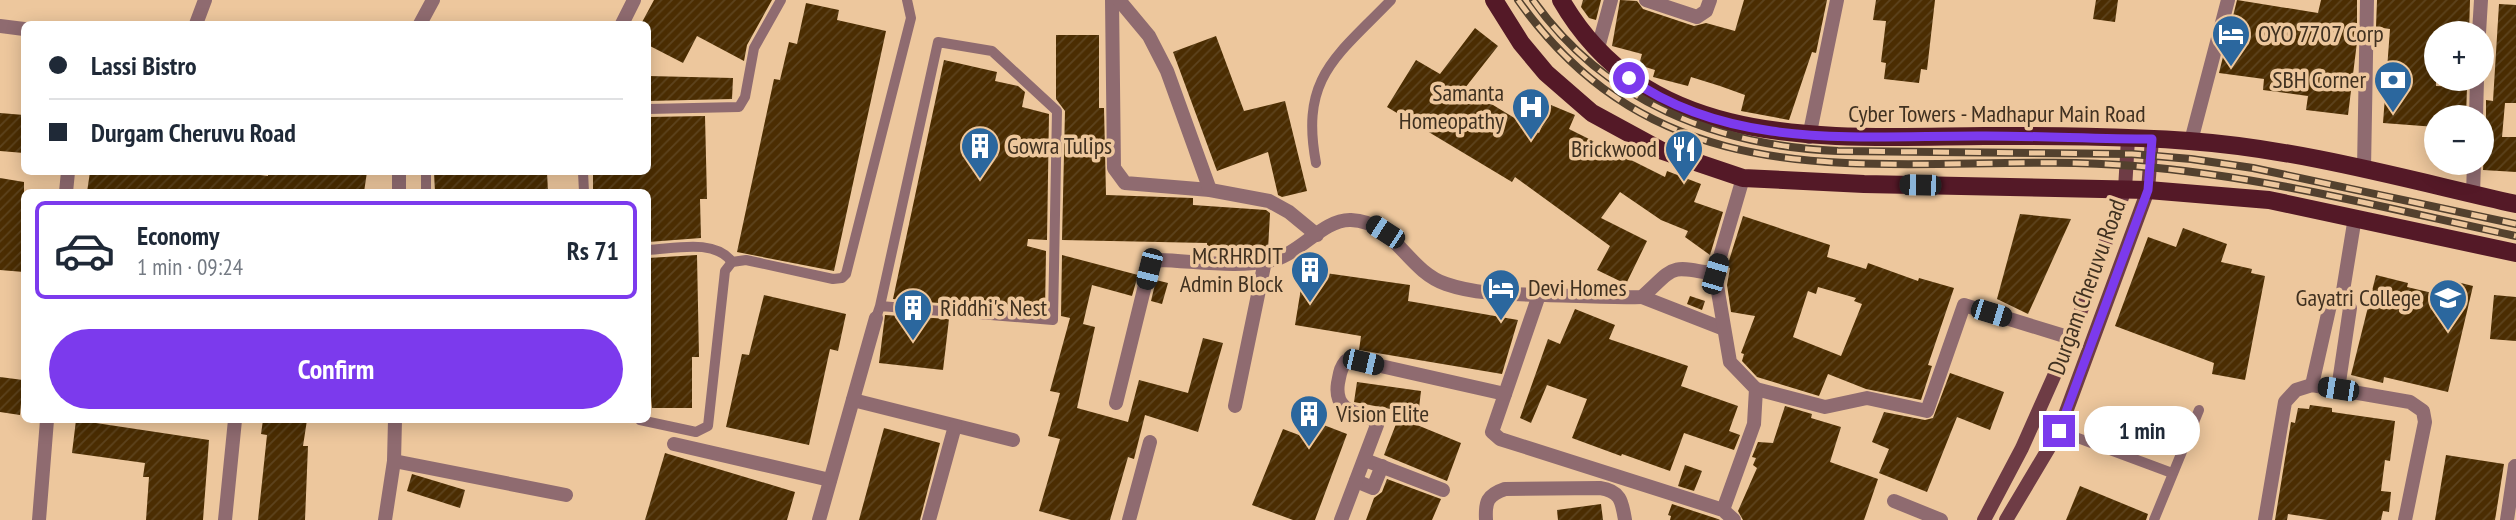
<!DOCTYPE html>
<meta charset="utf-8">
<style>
body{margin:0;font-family:"PT Sans Narrow",sans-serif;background:#f6f6f7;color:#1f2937;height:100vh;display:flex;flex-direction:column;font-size:26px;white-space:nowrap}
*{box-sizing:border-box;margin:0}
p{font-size:23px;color:#747a83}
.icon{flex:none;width:38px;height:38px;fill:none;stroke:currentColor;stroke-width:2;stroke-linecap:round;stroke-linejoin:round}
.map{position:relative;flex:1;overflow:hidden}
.panel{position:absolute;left:21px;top:189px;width:630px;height:234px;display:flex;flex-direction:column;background:#fff;border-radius:10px;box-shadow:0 4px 18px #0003}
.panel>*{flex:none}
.top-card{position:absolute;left:21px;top:21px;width:630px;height:154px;border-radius:10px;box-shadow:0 4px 18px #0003;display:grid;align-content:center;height:154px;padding:0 28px;background:#fff}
.tools{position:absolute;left:2424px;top:21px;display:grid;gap:14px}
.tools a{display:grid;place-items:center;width:70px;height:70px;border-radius:50%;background:#fff;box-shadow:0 4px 18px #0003;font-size:35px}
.end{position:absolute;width:32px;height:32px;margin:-16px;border:9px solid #7c3aed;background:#fff;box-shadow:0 0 0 4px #fff}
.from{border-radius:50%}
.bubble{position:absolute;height:49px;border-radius:24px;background:#fff;box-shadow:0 4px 18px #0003;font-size:23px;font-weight:700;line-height:49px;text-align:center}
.car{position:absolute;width:21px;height:42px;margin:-21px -10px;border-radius:9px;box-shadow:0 0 5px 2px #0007;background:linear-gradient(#222 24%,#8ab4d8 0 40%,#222 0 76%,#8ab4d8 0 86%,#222 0)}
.top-card b{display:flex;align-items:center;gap:24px;height:66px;font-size:26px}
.top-card b+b{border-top:2px solid #e0e1e3}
.top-card i{width:18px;height:18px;background:#1f2937}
ul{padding:12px 0 0;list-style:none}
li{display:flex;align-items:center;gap:21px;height:98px;margin:0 14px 10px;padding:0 14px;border:4px solid #e0e1e3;border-radius:10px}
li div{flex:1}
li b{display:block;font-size:26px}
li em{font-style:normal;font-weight:700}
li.on{border-color:#7c3aed}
li>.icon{width:63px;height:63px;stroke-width:1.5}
.button{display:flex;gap:14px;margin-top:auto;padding:14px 28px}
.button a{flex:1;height:80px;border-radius:42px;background:#7c3aed;color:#fff;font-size:28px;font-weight:700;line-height:80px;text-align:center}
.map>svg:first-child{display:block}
.building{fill:url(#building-hatch);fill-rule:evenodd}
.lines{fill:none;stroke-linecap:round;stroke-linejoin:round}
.service{stroke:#8f6b70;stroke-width:10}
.minor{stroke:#8f6b70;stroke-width:14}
.tertiary{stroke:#8f6b70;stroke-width:14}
.secondary{stroke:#6e3c45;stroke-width:14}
.primary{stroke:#541927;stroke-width:18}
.rail-casing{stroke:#53412e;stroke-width:8}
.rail{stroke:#edc79d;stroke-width:5;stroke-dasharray:16;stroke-linecap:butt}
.route{stroke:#7c3aed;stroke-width:9}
.labels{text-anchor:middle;stroke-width:7;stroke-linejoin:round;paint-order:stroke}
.poi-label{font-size:24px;fill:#403120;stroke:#edc79d;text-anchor:start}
.street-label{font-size:24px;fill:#403120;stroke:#edc79d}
</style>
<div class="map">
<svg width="2516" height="520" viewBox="0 0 2516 520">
<defs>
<pattern id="building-hatch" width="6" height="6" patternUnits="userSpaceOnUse" patternTransform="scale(1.75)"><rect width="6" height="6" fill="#4b2d02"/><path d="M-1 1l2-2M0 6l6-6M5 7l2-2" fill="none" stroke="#5d431e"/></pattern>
</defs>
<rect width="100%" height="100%" fill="#edc79d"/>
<g class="building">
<path d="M654,0H772L747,45L744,61L697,36L683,63L648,45V24H641Z"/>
<path d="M1583,0H1601L1596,20L1589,18L1581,7Z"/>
<path d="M1620,0L1637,1L1643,9L1694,26L1706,23L1735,31L1744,0H1827L1816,53L1812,52L1789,120L1741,111L1745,95L1720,86L1691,77L1688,86L1653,77L1655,70L1639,65L1642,54L1612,46Z"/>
<path d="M1876,0H1935L1927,70L1921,69L1919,83L1884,79L1886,63L1881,62L1886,21L1873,20Z"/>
<path d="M2096,0H2118L2115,22L2093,19Z"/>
<path d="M2237,0L2318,13L2321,0H2357V42L2348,115L2306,110L2308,96L2263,90L2264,79L2219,73Z"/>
<path d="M2377,0H2470L2469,33H2436V86L2467,87L2466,117L2436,116V127L2383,123L2390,29L2376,27Z"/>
<path d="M806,3L839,10L837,20L886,31L834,271L737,252L774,79L780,80L789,42L797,44Z"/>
<path d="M2499,4L2516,5V103H2505L2502,137H2516V172L2483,170L2485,131H2482V125L2486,118V100L2493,101Z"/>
<path d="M1475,28L1498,46L1465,88L1539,133L1551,105L1575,115L1569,129L1665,177L1667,171L1701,184L1694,202L1723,212L1710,255L1685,237L1688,231L1661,220L1620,192L1601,218L1647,241L1626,284L1597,270L1610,246L1515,177L1512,182L1387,107L1416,60L1440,74Z"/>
<path d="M1056,35H1099V108H1104L1106,195L1193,198V205L1266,210L1270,213L1268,250L1207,247V243L1062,240L1065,111L1056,99Z"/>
<path d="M1216,36L1244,111L1285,101L1307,191L1282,197L1278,195L1268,152L1217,171L1173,52Z"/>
<path d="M944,60L997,72L995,81L1018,86L1025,92L1022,107L1049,114L1047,240L1028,239L1027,246L1046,251L1045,311L983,300L982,305L951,298L950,304L893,299Z"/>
<path d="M648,76L733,78L732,99L648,101Z"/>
<path d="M0,113L24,115V153L0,151Z"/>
<path d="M705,116L707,199H700L701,238L648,242V192H593V172H648V117Z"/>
<path d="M90,172H234L268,176V172H367L364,192H87Z"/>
<path d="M434,172H547L548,192H435Z"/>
<path d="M0,178L24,182V272L0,270Z"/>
<path d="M2020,214L2071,219L2028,314L1997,299Z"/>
<path d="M1743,216L1830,245L1827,257L1866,269L1868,263L1918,281L1919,278L1954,288L1928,365L1932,366L1921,400L1866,389L1828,374L1819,396L1757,377L1742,361L1744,354L1741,353L1755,316L1731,312L1727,285L1730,268L1727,267ZM1818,287L1856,298L1854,301L1862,304L1841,356L1793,337L1808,291L1816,294Z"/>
<path d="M2183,228L2227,244L2221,262L2252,269L2251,273L2265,276L2245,380L2212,374L2214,363L2115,326L2148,237L2176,247Z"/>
<path d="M697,255L699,357H692V408H652L651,397H648V258Z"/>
<path d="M1062,255L1138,275L1132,296L1092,285L1083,324L1095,327L1077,408L1128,422L1139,380L1188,393L1203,338L1223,343L1198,432L1145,415L1134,459L1128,457L1110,520H1071L1039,511L1060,439L1048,436L1060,393L1050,391L1070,318L1061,316Z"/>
<path d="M1304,270L1410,285L1408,301L1518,320L1502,374L1359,350L1361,336L1295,325Z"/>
<path d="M2376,275L2408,283L2407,287L2441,295L2445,279L2473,286L2448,392L2384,377L2383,383L2351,375Z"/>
<path d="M1156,280L1168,283L1162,304L1151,301Z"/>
<path d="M764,295L846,314L838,351L830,349L809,445L726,427L742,354L749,355Z"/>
<path d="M2494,295L2516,297V341L2490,339Z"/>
<path d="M1690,296L1705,301L1702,310L1687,304Z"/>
<path d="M1575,309L1615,325L1609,339L1688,366L1681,386L1738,406L1729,431L1740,435L1734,450L1684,433L1670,471L1622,454L1621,456L1572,438L1587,399L1547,385L1531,423L1520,418L1548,339L1560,344Z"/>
<path d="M885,315L949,319L943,370L879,363Z"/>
<path d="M1950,373L2004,392L1990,430L1957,417L1927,492L1879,473L1889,449L1872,442L1884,412L1925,420L1933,418Z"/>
<path d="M0,377L23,380L20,415L0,412Z"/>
<path d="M1357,382L1421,391L1417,425L1461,443L1447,481L1384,455L1401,411L1354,402Z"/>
<path d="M2310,405L2332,408V412L2395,421L2390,461L2385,460L2381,491L2391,492L2389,512L2383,511L2381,520H2327L2288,514L2287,520H2275L2291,422L2295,423L2298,408L2309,409Z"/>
<path d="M1785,406L1812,414L1811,418L1841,427L1830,462L1878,479L1864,520H1743L1738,511L1757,468L1753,465L1756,458L1752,457L1758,442L1773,443Z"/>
<path d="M76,420L209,440L203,520H146L149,477H143L145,463L72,453Z"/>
<path d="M263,420H307L303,446H308L305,520H258L267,435L261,434Z"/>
<path d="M1316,422L1347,434L1315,520H1293L1252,505L1283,429L1299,435L1302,427L1312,431Z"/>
<path d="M884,428L940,443L920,520H859Z"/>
<path d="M665,453L795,492L787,520H645Z"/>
<path d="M2446,455L2504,464L2495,520H2435Z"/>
<path d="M1685,465L1702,471L1694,491L1678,486Z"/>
<path d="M412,474L465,490L460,508L407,491Z"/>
<path d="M1387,479L1441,499L1432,520H1366L1374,498L1382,492Z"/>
<path d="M2080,486L2148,514L2146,520H2066Z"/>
<path d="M1601,504L1603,520H1558L1557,510Z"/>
<path d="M1672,504L1718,519L1720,520H1670L1671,516L1668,515Z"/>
</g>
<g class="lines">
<g class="service">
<path d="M648,109L739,107L745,97L754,48L781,0"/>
<path d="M1316,163C1300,77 1336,57 1391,0"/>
<path d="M583,172L584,192"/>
<path d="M426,192V172"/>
<path d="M648,250C673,249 715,238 732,262"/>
<path d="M876,318L880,306L1053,320L1057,111L992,51L938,42L880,306"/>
<path d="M640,420L696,432L708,426L725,271L732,262L746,260L833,279L842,278L846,274L911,18L907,0"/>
<path d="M2059,431L2172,473"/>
<path d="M2154,520L2199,410"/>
</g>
<g class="minor">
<path d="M1112,0L1114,168L1125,183L1210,190L1269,201L1289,212L1317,235"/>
<path d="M1119,0L1149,36L1167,71L1210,190"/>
<path d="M1646,0L1697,17L1706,11L1710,0"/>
<path d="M196,24L205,0"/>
<path d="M622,24L634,0"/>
<path d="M2479,33L2481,0"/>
<path d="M1598,48L1611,0"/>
<path d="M2476,117L2477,79"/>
<path d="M1809,137L1837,0"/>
<path d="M2191,141L2228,0"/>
<path d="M2364,169L2367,0"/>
<path d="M399,172V192"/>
<path d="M66,192L68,172"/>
<path d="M2473,194L2474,163"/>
<path d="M1539,295L1492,432L1500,439L1723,510L1734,520"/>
<path d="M1642,297L1724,329"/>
<path d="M2312,385L2330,305L2342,297"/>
<path d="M1756,389L1825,407L1867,398L1927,411L1964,305L2071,338"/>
<path d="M2338,389L2350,308L2342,297L2355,217"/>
<path d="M853,400L1013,440"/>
<path d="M1116,403L1149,269L1159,260C1196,261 1240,269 1276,259C1301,252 1324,219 1351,220C1394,221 1407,271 1446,284C1478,295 1512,294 1546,295C1578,296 1610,298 1642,297C1676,266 1668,265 1715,274"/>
<path d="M1235,406L1265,261"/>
<path d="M674,444L830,480"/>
<path d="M1365,460L1443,490"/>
<path d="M394,461L566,495"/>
<path d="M1356,481L1373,488L1382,466"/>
<path d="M1894,501L1941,520"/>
<path d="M1723,510L1754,424L1756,389L1730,362L1715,274L1743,178"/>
<path d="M39,520L47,420"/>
<path d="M225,520L235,420"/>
<path d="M385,520L394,461L395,420"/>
<path d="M819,520L876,318"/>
<path d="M929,520L955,426"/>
<path d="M1129,520L1150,442"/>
<path d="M1341,520L1377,425L1373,419C1352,412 1334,409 1338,383C1340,374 1340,368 1346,361L1363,362L1505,394"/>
<path d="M1486,520C1485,502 1487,495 1505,489L1600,488C1621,491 1622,502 1625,520"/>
<path d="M2265,520L2285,402L2296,390L2312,385L2410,402L2423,411L2425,422L2405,520"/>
<path d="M2507,520L2515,466"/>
</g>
<g class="tertiary">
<path d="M420,24L433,0"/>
<path d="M0,26L24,29"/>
</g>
<g class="secondary">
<path d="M1984,520L2022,448L2071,338L2125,189L2128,139"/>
<path d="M2006,520L2059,431L2148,190L2152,139"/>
</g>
<g class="primary">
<path d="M1494,0L1521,43L1546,73L1592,113L1660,150L1743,178L1864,184L2148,190L2269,200L2516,253"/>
<path d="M1561,0C1650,154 1831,137 1984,136C2052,136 2122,136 2189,141C2300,149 2409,180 2516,204"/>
</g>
<defs>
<g id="rail">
<path d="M1518,0C1676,222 1906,148 2135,166C2263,176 2390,209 2516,236"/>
<path d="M1533,0C1605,102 1718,146 1838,151L2132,154L2191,159L2253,168L2516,224"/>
</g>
</defs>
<use href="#rail" class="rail-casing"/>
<use href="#rail" class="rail"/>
</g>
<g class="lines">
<path class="route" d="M1629,78C1733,152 1866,135 1986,136C2041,136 2097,139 2152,139L2148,190L2059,431"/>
</g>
<defs>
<symbol id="hotel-pin" viewBox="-11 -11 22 30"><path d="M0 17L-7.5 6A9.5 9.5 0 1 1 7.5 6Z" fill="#2b679e" stroke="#edc79d"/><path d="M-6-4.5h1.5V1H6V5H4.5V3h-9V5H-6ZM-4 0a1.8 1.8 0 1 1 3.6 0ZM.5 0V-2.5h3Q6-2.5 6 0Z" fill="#fff"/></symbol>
<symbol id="bank-pin" viewBox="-11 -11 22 30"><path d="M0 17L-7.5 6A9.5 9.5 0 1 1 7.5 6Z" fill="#2b679e" stroke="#edc79d"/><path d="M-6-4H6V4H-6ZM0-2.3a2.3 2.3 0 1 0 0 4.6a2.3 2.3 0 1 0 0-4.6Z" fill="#fff"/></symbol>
<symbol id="hospital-pin" viewBox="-11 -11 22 30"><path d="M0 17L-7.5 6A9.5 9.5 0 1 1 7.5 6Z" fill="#2b679e" stroke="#edc79d"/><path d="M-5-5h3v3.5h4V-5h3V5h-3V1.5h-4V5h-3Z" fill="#fff"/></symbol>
<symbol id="building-pin" viewBox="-11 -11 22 30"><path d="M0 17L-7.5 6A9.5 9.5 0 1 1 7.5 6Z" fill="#2b679e" stroke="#edc79d"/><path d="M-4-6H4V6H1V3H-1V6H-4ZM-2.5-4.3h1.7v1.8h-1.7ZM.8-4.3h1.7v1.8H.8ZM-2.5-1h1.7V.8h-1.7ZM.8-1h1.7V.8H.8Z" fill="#fff"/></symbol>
<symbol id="restaurant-pin" viewBox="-11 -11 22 30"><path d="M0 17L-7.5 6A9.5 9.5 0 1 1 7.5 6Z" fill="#2b679e" stroke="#edc79d"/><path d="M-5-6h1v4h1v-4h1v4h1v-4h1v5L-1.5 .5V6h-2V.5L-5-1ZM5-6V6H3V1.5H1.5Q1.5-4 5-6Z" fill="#fff"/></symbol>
<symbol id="university-pin" viewBox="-11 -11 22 30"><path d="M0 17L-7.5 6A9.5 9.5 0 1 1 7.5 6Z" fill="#2b679e" stroke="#edc79d"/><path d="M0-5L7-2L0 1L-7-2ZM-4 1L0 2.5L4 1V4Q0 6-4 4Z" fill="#fff"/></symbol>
</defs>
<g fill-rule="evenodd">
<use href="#hotel-pin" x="2209" y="12" width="44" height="60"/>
<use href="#bank-pin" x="2371" y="58" width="44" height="60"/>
<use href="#hospital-pin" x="1509" y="85" width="44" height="60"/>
<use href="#building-pin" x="958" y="124" width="44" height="60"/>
<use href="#restaurant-pin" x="1662" y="127" width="44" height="60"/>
<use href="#building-pin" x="1288" y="248" width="44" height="60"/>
<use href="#hotel-pin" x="1479" y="266" width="44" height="60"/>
<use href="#university-pin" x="2426" y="276" width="44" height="60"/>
<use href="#building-pin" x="891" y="286" width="44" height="60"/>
<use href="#building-pin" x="1287" y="392" width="44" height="60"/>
</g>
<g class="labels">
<g class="poi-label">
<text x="2258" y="42">OYO 7707 Corp</text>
<text x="2366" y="88" text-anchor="end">SBH Corner</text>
<text x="1504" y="101" text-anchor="end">Samanta<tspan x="1504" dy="28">Homeopathy</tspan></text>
<text x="1007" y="154">Gowra Tulips</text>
<text x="1657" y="157" text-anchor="end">Brickwood</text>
<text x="1283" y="264" text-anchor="end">MCRHRDIT<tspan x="1283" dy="28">Admin Block</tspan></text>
<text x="1528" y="296">Devi Homes</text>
<text x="2421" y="306" text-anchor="end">Gayatri College</text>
<text x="940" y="316">Riddhi's Nest</text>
<text x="1336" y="422">Vision Elite</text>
</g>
<g class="street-label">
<text x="1997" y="122">Cyber Towers - Madhapur Main Road</text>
<text transform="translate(2087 287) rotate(-70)" y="8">Durgam Cheruvu Road</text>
</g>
</g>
</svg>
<div class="tools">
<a>+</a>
<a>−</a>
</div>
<i class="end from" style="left:1629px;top:78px"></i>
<i class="end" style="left:2059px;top:431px"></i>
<div class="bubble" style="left:2084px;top:406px;width:116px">1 min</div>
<i class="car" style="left:1920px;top:185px;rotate:271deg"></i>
<i class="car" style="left:1385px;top:232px;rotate:303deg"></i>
<i class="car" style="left:1149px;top:269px;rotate:194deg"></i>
<i class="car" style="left:1715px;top:274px;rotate:16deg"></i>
<i class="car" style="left:1991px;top:313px;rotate:107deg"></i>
<i class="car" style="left:1363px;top:362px;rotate:103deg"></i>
<i class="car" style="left:2338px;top:389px;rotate:279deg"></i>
<div class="top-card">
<b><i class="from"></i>Lassi Bistro</b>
<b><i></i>Durgam Cheruvu Road</b>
</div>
<section class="panel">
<ul>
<li class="on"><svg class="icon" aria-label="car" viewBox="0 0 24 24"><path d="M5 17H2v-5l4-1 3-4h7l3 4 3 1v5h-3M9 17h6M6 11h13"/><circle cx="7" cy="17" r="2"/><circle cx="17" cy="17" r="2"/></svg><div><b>Economy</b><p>1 min · 09:24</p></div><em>Rs 71</em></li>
</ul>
<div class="button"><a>Confirm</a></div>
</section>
</div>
